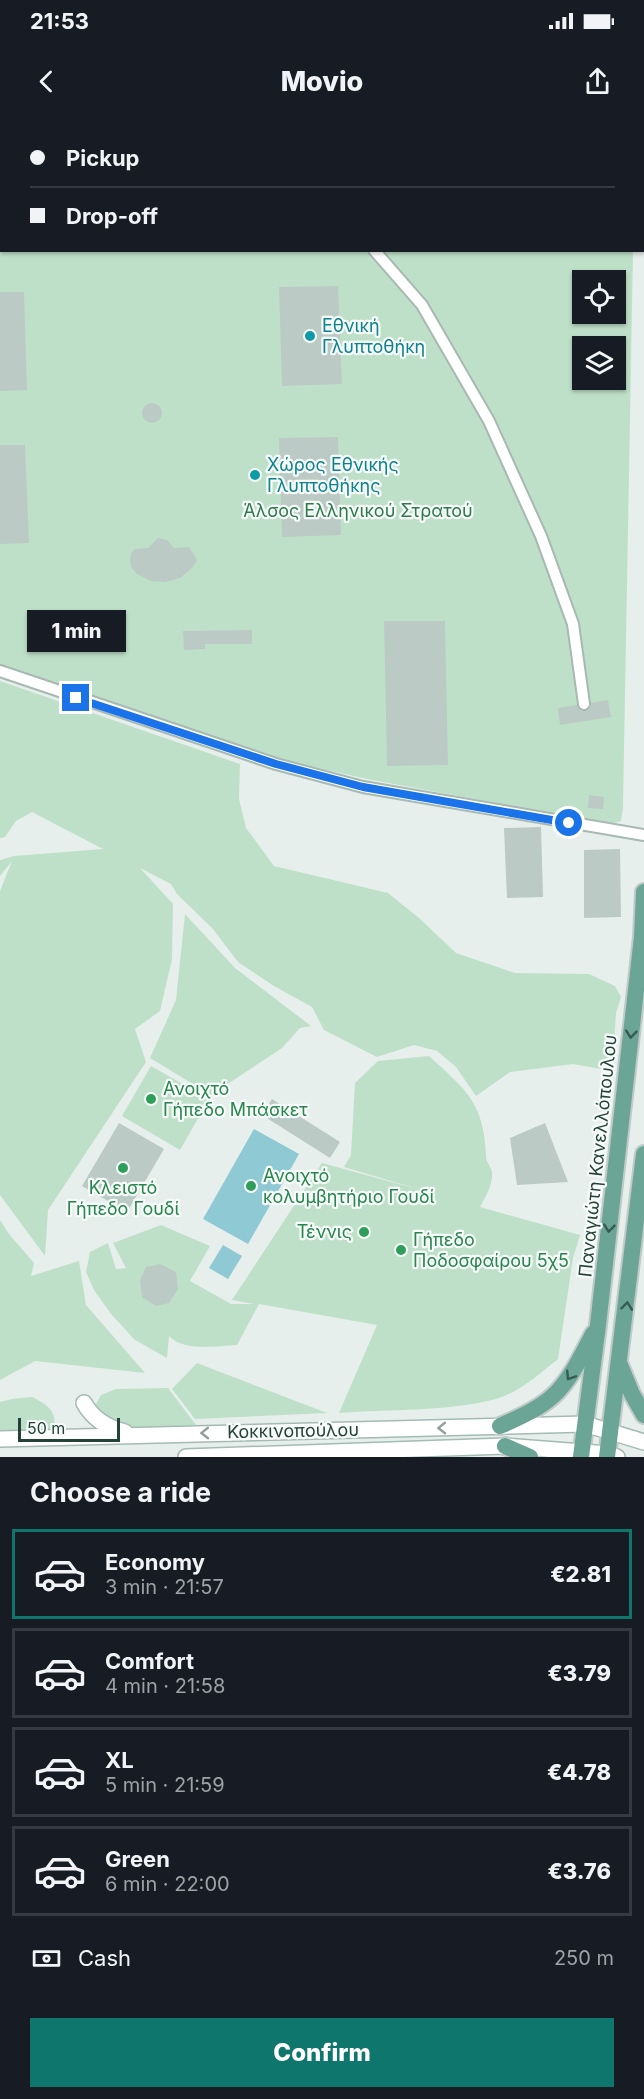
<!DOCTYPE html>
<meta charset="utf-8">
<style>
body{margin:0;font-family:Inter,sans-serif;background:#20242c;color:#f1f3f6;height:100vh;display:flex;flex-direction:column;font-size:22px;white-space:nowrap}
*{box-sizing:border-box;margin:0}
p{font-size:20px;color:#9ea1a6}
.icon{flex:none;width:33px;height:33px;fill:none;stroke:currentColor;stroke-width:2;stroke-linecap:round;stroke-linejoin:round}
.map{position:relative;height:1337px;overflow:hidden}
.details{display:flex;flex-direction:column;background:#171b24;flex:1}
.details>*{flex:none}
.hud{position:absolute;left:0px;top:0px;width:645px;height:132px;box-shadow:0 2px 4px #0004;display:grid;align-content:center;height:132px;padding:0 30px;background:#171b24}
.tools{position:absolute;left:572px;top:150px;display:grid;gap:12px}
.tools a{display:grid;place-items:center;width:54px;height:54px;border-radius:0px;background:#171b24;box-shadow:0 2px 4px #0004;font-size:30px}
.scale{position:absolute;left:18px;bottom:15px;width:102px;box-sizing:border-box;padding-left:6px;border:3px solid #24423a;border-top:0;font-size:16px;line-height:21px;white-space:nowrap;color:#24423a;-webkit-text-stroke:4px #f7fbf9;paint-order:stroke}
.end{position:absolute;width:27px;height:27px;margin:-14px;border:8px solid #1a73e8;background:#fff;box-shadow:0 0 0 3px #fff}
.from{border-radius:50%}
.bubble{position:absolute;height:42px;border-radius:0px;background:#171b24;box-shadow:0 2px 4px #0004;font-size:20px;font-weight:800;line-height:42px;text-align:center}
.hud b{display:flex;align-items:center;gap:21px;height:57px;font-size:22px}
.hud b+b{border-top:2px solid #363941}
.hud i{width:15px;height:15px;background:#f1f3f6}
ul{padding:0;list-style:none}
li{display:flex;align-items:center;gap:18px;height:90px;margin:0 12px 9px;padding:0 18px;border:3px solid #363941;border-radius:0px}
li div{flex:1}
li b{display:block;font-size:22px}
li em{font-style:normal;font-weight:800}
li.selected{border-color:#0f766e}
li>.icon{width:54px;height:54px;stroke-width:1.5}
h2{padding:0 30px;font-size:27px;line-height:72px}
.pay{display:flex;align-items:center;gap:15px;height:66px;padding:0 30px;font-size:22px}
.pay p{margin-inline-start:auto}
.primary-button{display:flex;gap:12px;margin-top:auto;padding:12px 30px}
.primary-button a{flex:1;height:69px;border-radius:0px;background:#0f766e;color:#fff;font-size:24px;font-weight:800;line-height:69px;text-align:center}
.status{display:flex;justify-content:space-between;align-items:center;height:42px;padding:0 30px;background:#171b24;direction:ltr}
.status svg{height:16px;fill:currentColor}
header{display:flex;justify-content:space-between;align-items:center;height:78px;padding:0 30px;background:#171b24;font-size:27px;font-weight:800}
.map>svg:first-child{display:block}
.green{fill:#bfe0c8;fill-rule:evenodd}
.water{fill:#8ec9d4}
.building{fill:#bbcac4}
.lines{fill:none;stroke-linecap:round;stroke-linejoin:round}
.street-casing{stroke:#a8b8b2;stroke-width:14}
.secondary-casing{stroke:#a4bbb3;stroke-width:18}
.primary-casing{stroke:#c2cac8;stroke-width:20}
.street{stroke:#fff;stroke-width:10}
.secondary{stroke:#fff;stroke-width:15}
.primary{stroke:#6aa596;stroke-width:16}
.oneway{stroke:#365b51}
.oneway2{stroke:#92a09c}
.route{stroke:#1a73e8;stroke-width:8}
.culture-dot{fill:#0f9aa8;stroke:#f7fbf9;stroke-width:2}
.leisure-dot{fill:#2e9e5b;stroke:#f7fbf9;stroke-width:2}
.labels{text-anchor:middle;stroke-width:4.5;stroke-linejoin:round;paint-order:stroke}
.culture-label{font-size:18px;fill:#0d838f;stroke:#f7fbf9;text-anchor:start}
.park-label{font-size:18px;fill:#2d7a4b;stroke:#f7fbf9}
.leisure-label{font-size:18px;fill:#27864d;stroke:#f7fbf9;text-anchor:start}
.street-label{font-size:18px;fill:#24423a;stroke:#f7fbf9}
</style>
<div class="status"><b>21:53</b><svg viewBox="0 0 49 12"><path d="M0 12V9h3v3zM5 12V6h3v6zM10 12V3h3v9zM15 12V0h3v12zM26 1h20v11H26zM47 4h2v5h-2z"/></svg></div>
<header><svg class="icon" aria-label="back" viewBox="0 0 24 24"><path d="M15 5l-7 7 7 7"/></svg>Movio<svg class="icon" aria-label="share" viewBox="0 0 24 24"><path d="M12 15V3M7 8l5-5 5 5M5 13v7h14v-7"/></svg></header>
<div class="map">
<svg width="644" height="1337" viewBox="0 0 644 1337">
<rect width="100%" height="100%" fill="#e6efeb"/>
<g class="green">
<path d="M0,0H642V1L2,2V130L633,131L623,687L621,701L614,703L572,697L367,659L269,637L0,547ZM582,160H615V194H582ZM582,226H615V260H582Z"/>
<path d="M0,561L240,644L239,679L246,708L274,746L388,773L419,798L456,833L515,853L589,854L615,866L621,877L616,893L612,951L573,944L510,952L476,976L456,947L437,931L414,925L377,937L324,910L312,887L274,866L238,842L213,809L177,774L171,764L140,748L173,784L172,839L160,891L135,909L146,942L48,1090L45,1136L0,1075V771L12,741L0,756V740L14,736L103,729L32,692L16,701L5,717L0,718Z"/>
<path d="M185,794L235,848L311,906L300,908L282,928L211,975L150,938L176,880Z"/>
<path d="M429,936C466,970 484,982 486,1036C486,1042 491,1046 492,1052C493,1065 486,1076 480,1087L580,1115L573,1138L558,1239C539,1254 520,1272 496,1279C446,1292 391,1289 339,1293L377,1205L259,1184L237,1225C217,1226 184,1232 169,1216L167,1238L135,1220L111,1194L94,1170L86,1152L90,1132L108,1123L116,1149L126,1148L113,1123L161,1105L210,1126L190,1161L231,1184H254L232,1180L322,1043L421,1070L344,1047L351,1035L355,963L378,941Z"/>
<path d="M151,946L209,979L180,1030L122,996Z"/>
<path d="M0,1100L9,1114L34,1143L31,1156L79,1141L86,1185L145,1253L35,1241L0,1260Z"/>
<path d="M197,1243L327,1293L195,1299L172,1269Z"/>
<path d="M168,1268L196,1305L131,1308L101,1297L96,1284L101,1275L116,1269Z"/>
<path d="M32,1277C46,1284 57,1290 54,1308L42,1312L0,1314V1282L12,1279Z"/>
</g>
<g class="water">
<path d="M254,1009L299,1034L248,1124L203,1099Z"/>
<path d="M223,1125L242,1136L228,1159L209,1148Z"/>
</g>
<g class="building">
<path d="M338,166L342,264L282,266L279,167Z"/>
<path d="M0,172H24L27,270L0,271Z"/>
<circle cx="152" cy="293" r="10"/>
<path d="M338,317L341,415L282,417L279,318Z"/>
<path d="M0,325H25L29,423L0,424Z"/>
<path d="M158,418L167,420L174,428L189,427L195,436L197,441L192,448L180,458L166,462L151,461L137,454L131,447L130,440L131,433L135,429L148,428Z"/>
<path d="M384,501H445L448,645L387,646Z"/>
<path d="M252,510V524H205V529L184,530L183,511Z"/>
<path d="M608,580L611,597L560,605L558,588L577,585L581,591H586L591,587V583Z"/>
<path d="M589,675L604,677L603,689L588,688Z"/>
<path d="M541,707L543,777L507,778L504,708Z"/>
<path d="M620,729L621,797L584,798V730Z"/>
<path d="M272,979L340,1022L330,1038L262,995Z"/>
<path d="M119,1003L164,1029L127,1092L82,1066Z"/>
<path d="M545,1003L568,1062L517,1065L510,1018Z"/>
<path d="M160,1144L176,1152L178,1169L169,1183L156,1186L142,1177L140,1160L146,1147Z"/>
</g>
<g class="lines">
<defs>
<g id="street">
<path d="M194,0L196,2"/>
<path d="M374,130L422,185L489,301L541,416L573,504L584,584"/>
<path d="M0,551L276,644L363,667L644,715"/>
</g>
<g id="secondary">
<path d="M84,1283C93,1299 108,1308 125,1312"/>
<path d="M0,1319L585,1304L644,1322"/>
<path d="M186,1337L505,1326L608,1334L617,1337"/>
</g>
<g id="primary">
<path d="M620,1245L632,1274L644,1295"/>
<path d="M500,1306C559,1281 565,1268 593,1214"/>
<path d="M505,1326L530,1337"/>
<path d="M581,1337L598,1205L642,817L644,772"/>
<path d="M607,1337L644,1034"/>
</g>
</defs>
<use href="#street" class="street-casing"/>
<use href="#secondary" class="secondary-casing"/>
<use href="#primary" class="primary-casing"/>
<use href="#street" class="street"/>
<use href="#secondary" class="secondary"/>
<use href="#primary" class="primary"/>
</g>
<defs><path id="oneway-chevron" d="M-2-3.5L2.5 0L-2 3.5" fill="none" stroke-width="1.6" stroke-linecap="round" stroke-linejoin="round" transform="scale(1.5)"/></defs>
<g class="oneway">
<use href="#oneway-chevron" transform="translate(631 914) rotate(96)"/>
<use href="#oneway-chevron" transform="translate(609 1108) rotate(96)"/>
<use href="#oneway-chevron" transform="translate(627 1186) rotate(-83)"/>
<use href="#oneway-chevron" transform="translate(570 1256) rotate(123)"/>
</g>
<g class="oneway2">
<use href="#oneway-chevron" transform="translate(442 1308) rotate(179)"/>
<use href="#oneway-chevron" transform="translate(205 1313) rotate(179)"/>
</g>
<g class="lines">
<path class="route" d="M76,578L276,644L363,667L569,703"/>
</g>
<g class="culture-dot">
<circle cx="310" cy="216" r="6"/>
<circle cx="255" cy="355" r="6"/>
</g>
<g class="leisure-dot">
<circle cx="151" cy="979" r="6"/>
<circle cx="123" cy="1048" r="6"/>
<circle cx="251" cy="1066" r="6"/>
<circle cx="364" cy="1112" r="6"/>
<circle cx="401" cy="1130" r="6"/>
</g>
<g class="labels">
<g class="culture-label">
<text x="322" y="212">Εθνική<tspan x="322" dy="21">Γλυπτοθήκη</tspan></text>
<text x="267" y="351">Χώρος Εθνικής<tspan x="267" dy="21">Γλυπτοθήκης</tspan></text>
</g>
<g class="park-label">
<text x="358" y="397">Άλσος Ελληνικού Στρατού</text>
</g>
<g class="leisure-label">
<text x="163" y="975">Ανοιχτό<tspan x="163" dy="21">Γήπεδο Μπάσκετ</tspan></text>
<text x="263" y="1062">Ανοιχτό<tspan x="263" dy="21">κολυμβητήριο Γουδί</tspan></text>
<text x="123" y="1074" text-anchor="middle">Κλειστό<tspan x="123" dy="21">Γήπεδο Γουδί</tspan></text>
<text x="352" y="1118" text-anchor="end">Τέννις</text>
<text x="413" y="1126">Γήπεδο<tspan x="413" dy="21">Ποδοσφαίρου 5χ5</tspan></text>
</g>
<g class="street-label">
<text transform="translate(598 1036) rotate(-84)" y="6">Παναγιώτη Κανελλόπουλου</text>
<text transform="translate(293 1311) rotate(-1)" y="6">Κοκκινοπούλου</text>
</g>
</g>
</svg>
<div class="tools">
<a><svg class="icon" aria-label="locate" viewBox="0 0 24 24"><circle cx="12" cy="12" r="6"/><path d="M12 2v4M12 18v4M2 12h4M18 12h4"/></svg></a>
<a><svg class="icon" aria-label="layers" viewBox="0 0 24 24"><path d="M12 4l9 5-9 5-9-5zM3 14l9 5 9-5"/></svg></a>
</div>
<div class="scale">50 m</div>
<i class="end from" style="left:569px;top:703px"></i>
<i class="end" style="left:76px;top:578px"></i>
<div class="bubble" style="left:27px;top:490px;width:99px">1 min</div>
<div class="hud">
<b><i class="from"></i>Pickup</b>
<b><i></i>Drop-off</b>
</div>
</div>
<section class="details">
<h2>Choose a ride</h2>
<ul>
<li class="selected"><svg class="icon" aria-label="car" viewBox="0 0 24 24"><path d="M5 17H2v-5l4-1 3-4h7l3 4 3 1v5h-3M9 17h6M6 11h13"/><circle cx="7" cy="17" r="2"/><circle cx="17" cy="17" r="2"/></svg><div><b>Economy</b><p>3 min · 21:57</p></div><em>€2.81</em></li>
<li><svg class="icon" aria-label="car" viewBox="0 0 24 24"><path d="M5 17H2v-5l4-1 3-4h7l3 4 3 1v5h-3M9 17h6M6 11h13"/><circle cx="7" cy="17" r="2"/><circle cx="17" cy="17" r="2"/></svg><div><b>Comfort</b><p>4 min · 21:58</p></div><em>€3.79</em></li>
<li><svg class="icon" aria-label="car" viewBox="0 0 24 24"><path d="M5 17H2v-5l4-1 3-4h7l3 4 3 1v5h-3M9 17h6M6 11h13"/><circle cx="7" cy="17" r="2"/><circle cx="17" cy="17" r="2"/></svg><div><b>XL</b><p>5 min · 21:59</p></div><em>€4.78</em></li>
<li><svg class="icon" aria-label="car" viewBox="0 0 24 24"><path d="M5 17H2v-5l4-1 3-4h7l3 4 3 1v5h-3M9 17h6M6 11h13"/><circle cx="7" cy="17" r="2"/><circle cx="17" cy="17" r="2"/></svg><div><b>Green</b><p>6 min · 22:00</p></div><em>€3.76</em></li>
</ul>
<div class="pay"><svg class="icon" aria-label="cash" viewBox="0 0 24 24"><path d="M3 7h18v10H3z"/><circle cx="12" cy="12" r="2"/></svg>Cash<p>250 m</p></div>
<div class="primary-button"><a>Confirm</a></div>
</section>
